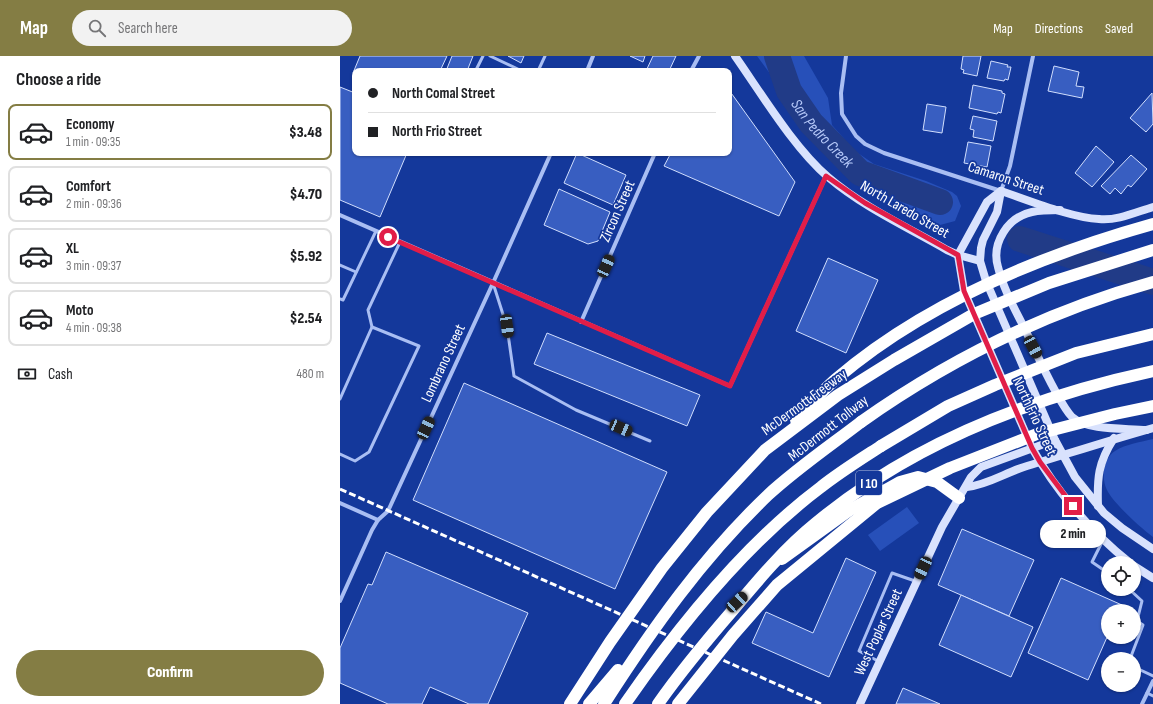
<!DOCTYPE html>
<meta charset="utf-8">
<style>
body{margin:0;font-family:"Sofia Sans Condensed",sans-serif;background:#f2f2f2;color:#202124;height:100vh;display:flex;flex-direction:column;font-size:15px;white-space:nowrap}
*{box-sizing:border-box;margin:0}
p{font-size:13px;color:#757577}
.icon{flex:none;width:22px;height:22px;fill:none;stroke:currentColor;stroke-width:2;stroke-linecap:round;stroke-linejoin:round}
.map{position:relative;flex:1;overflow:hidden}
.sheet{display:flex;flex-direction:column;background:#fff;width:340px}
.sheet>*{flex:none}
.banner{position:absolute;left:12px;top:12px;width:380px;height:88px;border-radius:8px;box-shadow:0 1px 3px #0004;display:grid;align-content:center;height:88px;padding:0 16px;background:#fff}
.controls{position:absolute;left:761px;top:500px;display:grid;gap:8px}
.controls a{display:grid;place-items:center;width:40px;height:40px;border-radius:50%;background:#fff;box-shadow:0 1px 3px #0004;font-size:20px}
.end{position:absolute;width:18px;height:18px;margin:-9px;border:5px solid #e11d48;background:#fff;box-shadow:0 0 0 2px #fff}
.from{border-radius:50%}
.bubble{position:absolute;height:28px;border-radius:14px;background:#fff;box-shadow:0 1px 3px #0004;font-size:13px;font-weight:800;line-height:28px;text-align:center}
.car{position:absolute;width:12px;height:24px;margin:-12px -6px;border-radius:5px;box-shadow:0 0 3px 1px #0007;background:linear-gradient(#222 24%,#8ab4d8 0 40%,#222 0 76%,#8ab4d8 0 86%,#222 0)}
.banner b{display:flex;align-items:center;gap:14px;height:38px;font-size:15px}
.banner b+b{border-top:1px solid #e0e0e0}
.banner i{width:10px;height:10px;background:#202124}
ul{padding:0;list-style:none}
li{display:flex;align-items:center;gap:12px;height:56px;margin:0 8px 6px;padding:0 8px;border:2px solid #e0e0e0;border-radius:8px}
li div{flex:1}
li b{display:block;font-size:15px}
li em{font-style:normal;font-weight:800}
li.selected{border-color:#847d44}
li>.icon{width:36px;height:36px;stroke-width:1.5}
h2{padding:0 16px;font-size:18px;line-height:48px}
.pay{display:flex;align-items:center;gap:10px;height:44px;padding:0 16px;font-size:15px}
.pay p{margin-inline-start:auto}
.primary-button{display:flex;gap:8px;margin-top:auto;padding:8px 16px}
.primary-button a{flex:1;height:46px;border-radius:24px;background:#847d44;color:#fff;font-size:16px;font-weight:800;line-height:46px;text-align:center}
header{display:flex;align-items:center;gap:24px;box-sizing:border-box;height:56px;padding:0 20px;background:#847d44;color:#fff}
header strong{font-size:19px}
nav{display:flex;gap:22px;margin-inline-start:auto;font-size:14px}
.search{width:280px;height:36px;background:#f2f2f2;display:flex;align-items:center;gap:10px;box-sizing:border-box;padding:0 14px;border-radius:22px;color:#757577;font-size:15px}
main{display:flex;flex:1;min-height:0}
.map>svg:first-child{display:block}
.green{fill:#2750b9}
.lines{fill:none;stroke-linecap:round;stroke-linejoin:round}
.river{stroke:#213b87;stroke-width:26}
.building{fill:#385ec1;stroke:#d1defd}
.lane{stroke:#a9bef3;stroke-width:3}
.street{stroke:#a9bef3;stroke-width:4}
.secondary{stroke:#d9e2fd;stroke-width:8}
.highway{stroke:#fff;stroke-width:12}
.rail{stroke:#fff;stroke-width:3;stroke-dasharray:7 3;stroke-linecap:butt}
.highway-bridge{stroke:#fff;stroke-width:12}
.route{stroke:#e11d48;stroke-width:5}
.labels{text-anchor:middle;stroke-width:3.5;stroke-linejoin:round;paint-order:stroke}
.shield{fill:#14389b;stroke:#b8c3e1;stroke-width:1}
.shield-label{font-size:14px;font-weight:bold;fill:#fff}
.street-label{font-size:15px;fill:#fff;stroke:#14389b}
.water-label{font-size:16px;font-style:italic;fill:#b6c9f9;stroke:#14389b}
</style>
<header>
<strong>Map</strong>
<div class="search"><svg class="icon" aria-label="search" viewBox="0 0 24 24"><circle cx="10" cy="10" r="6"/><path d="M15 15l6 6"/></svg>Search here</div>
<nav><a>Map</a><a>Directions</a><a>Saved</a></nav>
</header>
<main>
<section class="sheet">
<h2>Choose a ride</h2>
<ul>
<li class="selected"><svg class="icon" aria-label="car" viewBox="0 0 24 24"><path d="M5 17H2v-5l4-1 3-4h7l3 4 3 1v5h-3M9 17h6M6 11h13"/><circle cx="7" cy="17" r="2"/><circle cx="17" cy="17" r="2"/></svg><div><b>Economy</b><p>1 min · 09:35</p></div><em>$3.48</em></li>
<li><svg class="icon" aria-label="car" viewBox="0 0 24 24"><path d="M5 17H2v-5l4-1 3-4h7l3 4 3 1v5h-3M9 17h6M6 11h13"/><circle cx="7" cy="17" r="2"/><circle cx="17" cy="17" r="2"/></svg><div><b>Comfort</b><p>2 min · 09:36</p></div><em>$4.70</em></li>
<li><svg class="icon" aria-label="car" viewBox="0 0 24 24"><path d="M5 17H2v-5l4-1 3-4h7l3 4 3 1v5h-3M9 17h6M6 11h13"/><circle cx="7" cy="17" r="2"/><circle cx="17" cy="17" r="2"/></svg><div><b>XL</b><p>3 min · 09:37</p></div><em>$5.92</em></li>
<li><svg class="icon" aria-label="car" viewBox="0 0 24 24"><path d="M5 17H2v-5l4-1 3-4h7l3 4 3 1v5h-3M9 17h6M6 11h13"/><circle cx="7" cy="17" r="2"/><circle cx="17" cy="17" r="2"/></svg><div><b>Moto</b><p>4 min · 09:38</p></div><em>$2.54</em></li>
</ul>
<div class="pay"><svg class="icon" aria-label="cash" viewBox="0 0 24 24"><path d="M3 7h18v10H3z"/><circle cx="12" cy="12" r="2"/></svg>Cash<p>480 m</p></div>
<div class="primary-button"><a>Confirm</a></div>
</section>
<div class="map">
<svg width="813" height="648" viewBox="0 0 813 648">
<rect width="100%" height="100%" fill="#14389b"/>
<g class="green">
<path d="M417,0H464L488,42L492,69L515,95L534,108L586,125L612,136L617,140L621,150L615,165L600,169L545,140L512,120L490,100Z"/>
<path d="M813,383V481C801,472 774,448 767,434C761,422 763,403 775,395C786,388 801,386 813,383Z"/>
<path d="M567,451L579,467L540,495L528,479Z"/>
</g>
<g class="lines">
<g class="river">
<path id="s1" d="M437,0L449,35L471,67L520,117L600,146"/>
<path d="M680,183L813,226"/>
</g>
</g>
<g class="building">
<path d="M20,0H107L100,15H15V18L13,17Z"/>
<path d="M112,0H133L127,15H106Z"/>
<path d="M168,0H184L181,7Z"/>
<path d="M290,0H305L303,6Z"/>
<path d="M313,0H336L329,15H306Z"/>
<path d="M623,0H641L637,20L623,17L624,14L621,13Z"/>
<path d="M651,5L668,9L667,11H671L668,24L665,23L664,25L647,22Z"/>
<path d="M714,10L739,16L736,30L744,31L742,42L708,35Z"/>
<path d="M633,29L662,35V37L665,38L661,57L658,56L657,58L629,52Z"/>
<path d="M0,31L15,37V97H67L40,161L0,144Z"/>
<path d="M389,34L455,126L439,160L324,110L331,97H389Z"/>
<path d="M812,37L813,68L806,76L790,62Z"/>
<path d="M587,48L606,51L602,77L583,74Z"/>
<path d="M633,60L657,65L653,85L633,81L634,74L630,73Z"/>
<path d="M628,86L651,90L647,111L624,107Z"/>
<path d="M756,90L774,106L752,131L735,117Z"/>
<path d="M237,97L286,119L273,149L224,127Z"/>
<path d="M791,99L807,113L791,131L788,129L781,138L775,132L770,138L761,130Z"/>
<path d="M219,133L270,156L258,185L248,188L204,169Z"/>
<path d="M488,202L538,224L506,297L456,275Z"/>
<path d="M207,277L360,339L347,370L194,308Z"/>
<path d="M124,327L327,416L275,533L73,444Z"/>
<path d="M622,473L694,504L669,560L598,529Z"/>
<path d="M46,496L188,557L148,648H129L90,631L82,648H48L0,627V592L28,528L32,529Z"/>
<path d="M506,502L536,516L489,621L412,587L426,556L473,577Z"/>
<path d="M721,522L782,549L779,555H768V579L748,624L688,597Z"/>
<path d="M621,539L693,571L671,621L599,589Z"/>
<path d="M563,632L600,648H556Z"/>
</g>
<g class="lines">
<g class="lane">
<path d="M150,0L182,15"/>
<path d="M139,15L136,14L143,0"/>
<path d="M198,15L205,0"/>
<path d="M0,209L16,216"/>
<path d="M153,227L167,271L174,320L236,354L310,385"/>
<path d="M0,243L3,244L36,175"/>
<path d="M32,271L28,254L60,186"/>
<path d="M0,343L32,271L79,290L29,396L15,405L0,398"/>
<path d="M763,484L752,506L768,517"/>
<path d="M789,533L802,545L797,565L803,569L790,603"/>
<path d="M538,605L519,595L552,517L575,525"/>
<path d="M794,611L813,620"/>
<path d="M807,637L813,640"/>
</g>
<g class="street">
<path d="M506,0L501,37L502,58L516,80L525,88L544,97L661,135L670,110L693,0"/>
<path d="M247,15L253,0"/>
<path d="M351,15L359,0"/>
<path d="M0,159L390,330L486,120"/>
<path d="M241,266L315,97"/>
<path d="M0,447L38,464"/>
<path d="M0,545L32,474L38,464L48,455L153,227L211,97"/>
<path d="M802,648L813,625"/>
</g>
<g class="secondary">
<path d="M395,0C421,37 454,92 488,121C523,151 567,171 607,194L618,199L640,205"/>
<path d="M661,135L657,156L643,184L641,192L640,205L646,225L715,384L735,421L764,457L782,472L813,493"/>
<path d="M661,135C688,144 732,162 759,163C777,165 796,156 813,151"/>
<path d="M720,154C711,154 701,154 692,156C668,161 651,187 658,211C664,236 679,260 690,284C698,301 720,349 732,361C748,375 785,372 806,374"/>
<path d="M618,199L624,235L692,392C716,435 751,476 790,507"/>
<path d="M618,199L647,146L661,135"/>
<path d="M627,431C647,429 665,417 684,411C727,398 770,384 813,372"/>
<path d="M758,450C757,422 758,407 774,382"/>
<path d="M794,510L813,522"/>
<path d="M520,648L602,471L631,421L641,411L715,384"/>
</g>
<g class="highway">
<path d="M442,503L510,454L560,426L578,421L597,426L619,442"/>
<path d="M249,648L278,614"/>
<path d="M264,648C312,573 363,501 428,439C456,413 491,389 521,366"/>
<path d="M285,648C339,570 405,488 481,431C500,416 521,403 541,390"/>
</g>
<path class="rail" d="M0,433L481,648"/>
<g class="highway-bridge">
<path d="M456,364C469,350 482,335 496,323C585,247 702,199 813,168"/>
<path d="M521,366C610,303 708,255 813,226"/>
<path d="M541,390L608,350L655,329L736,297L813,278"/>
<path d="M230,648L270,586L322,512L367,456L425,394L498,339L554,304L634,258L709,227L813,194"/>
<path d="M318,648C341,615 367,584 393,554C419,523 445,492 476,467C572,387 692,341 813,315"/>
<path d="M338,648L393,579L437,529L537,447L610,412L697,378L775,358L813,350"/>
</g>
</g>
<g class="lines">
<path class="route" d="M48,181L390,330L486,120L525,147L618,199L624,235L692,392L700,406L733,450"/>
</g>
<g class="labels">
<rect class="shield" x="516" y="415" width="26" height="24" rx="3"/>
<g class="shield-label">
<text x="529" y="432">I 10</text>
</g>
<g class="street-label">
<text transform="translate(666 122) rotate(18)" y="5">Camaron Street</text>
<text transform="translate(565 153) rotate(30)" y="5">North Laredo Street</text>
<text transform="translate(277 155) rotate(-66)" y="5">Zircon Street</text>
<text transform="translate(103 307) rotate(-65)" y="5">Lombrano Street</text>
<text transform="translate(464 346) rotate(-36)" y="5">McDermott Freeway</text>
<text transform="translate(695 360) rotate(65)" y="5">North Frio Street</text>
<text transform="translate(488 372) rotate(-38)" y="5">McDermott Tollway</text>
<text transform="translate(538 576) rotate(-65)" y="5">West Poplar Street</text>
</g>
<g class="water-label">
<text dy="6" stroke="none"><textPath href="#s1" startOffset="91">San Pedro Creek</textPath></text>
</g>
</g>
</svg>
<div class="controls">
<a><svg class="icon" aria-label="locate" viewBox="0 0 24 24"><circle cx="12" cy="12" r="6"/><path d="M12 2v4M12 18v4M2 12h4M18 12h4"/></svg></a>
<a>+</a>
<a>−</a>
</div>
<i class="end from" style="left:48px;top:181px"></i>
<i class="end" style="left:733px;top:450px"></i>
<div class="bubble" style="left:700px;top:464px;width:66px">2 min</div>
<i class="car" style="left:266px;top:210px;rotate:24deg"></i>
<i class="car" style="left:167px;top:270px;rotate:172deg"></i>
<i class="car" style="left:693px;top:291px;rotate:152deg"></i>
<i class="car" style="left:86px;top:372px;rotate:25deg"></i>
<i class="car" style="left:281px;top:372px;rotate:113deg"></i>
<i class="car" style="left:583px;top:512px;rotate:205deg"></i>
<i class="car" style="left:397px;top:546px;rotate:47deg"></i>
<div class="banner">
<b><i class="from"></i>North Comal Street</b>
<b><i></i>North Frio Street</b>
</div>
</div>
</main>
